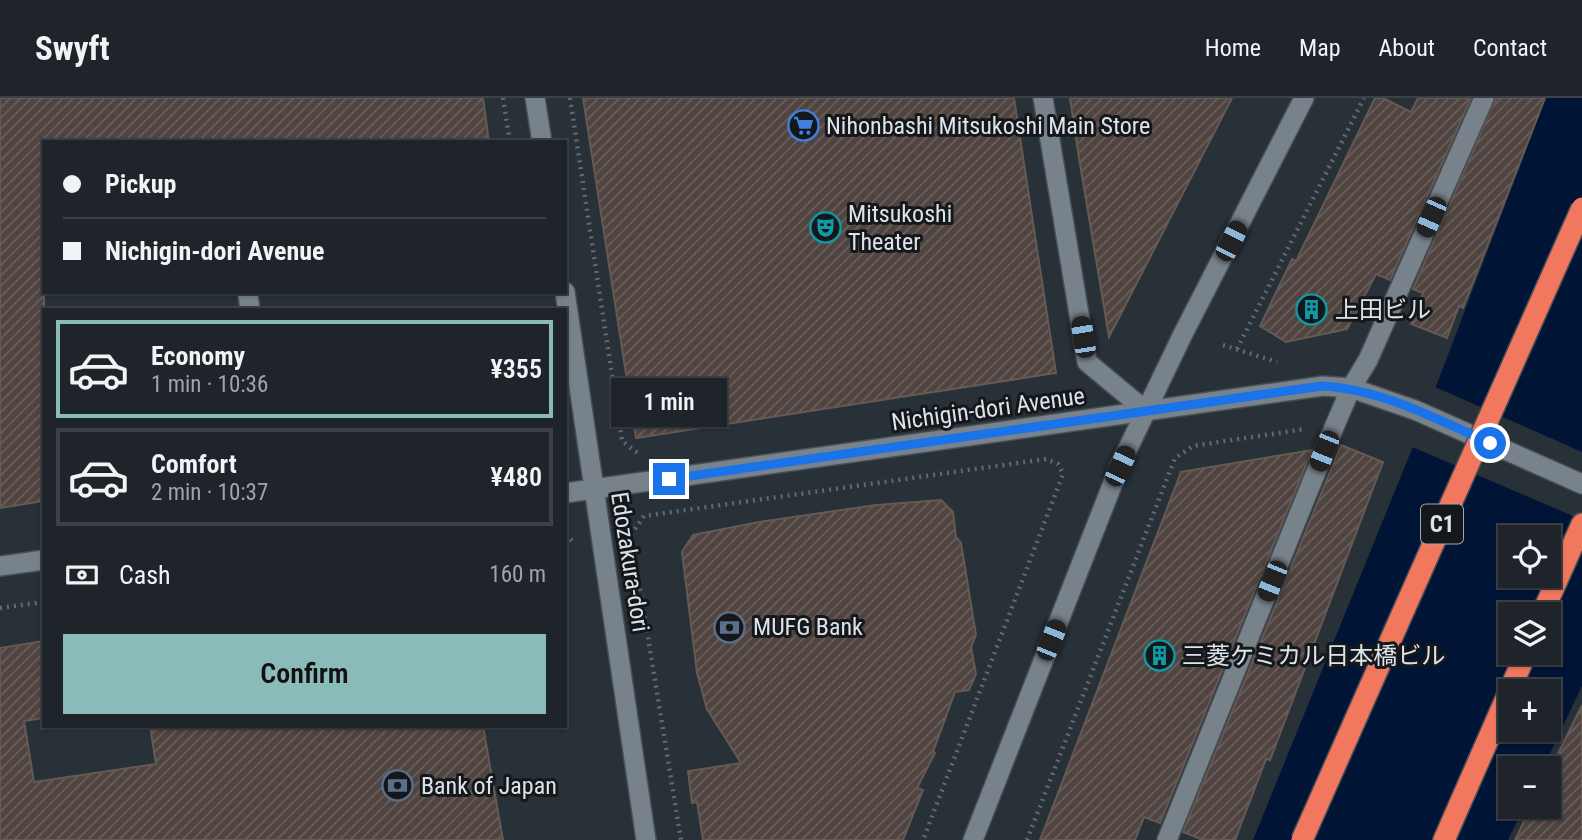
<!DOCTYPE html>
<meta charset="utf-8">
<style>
body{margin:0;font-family:"Roboto Condensed","Noto Sans JP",sans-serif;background:#2b3036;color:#f1f3f6;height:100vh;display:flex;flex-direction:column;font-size:26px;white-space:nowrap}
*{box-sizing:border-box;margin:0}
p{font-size:23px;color:#a1a4a8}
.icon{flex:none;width:38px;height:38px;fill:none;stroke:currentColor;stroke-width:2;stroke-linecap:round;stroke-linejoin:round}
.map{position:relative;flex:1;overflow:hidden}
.sheet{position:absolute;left:42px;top:210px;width:525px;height:420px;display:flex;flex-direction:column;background:#1e242a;border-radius:0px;box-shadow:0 2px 5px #0004,0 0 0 2px #3c4147}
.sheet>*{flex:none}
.top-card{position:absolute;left:42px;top:42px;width:525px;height:154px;border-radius:0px;box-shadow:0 2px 5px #0004,0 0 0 2px #3c4147;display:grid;align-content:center;height:154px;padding:0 21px;background:#1e242a}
.fabs{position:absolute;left:1498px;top:427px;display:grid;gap:14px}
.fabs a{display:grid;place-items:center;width:63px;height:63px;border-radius:0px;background:#1e242a;box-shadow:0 2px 5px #0004,0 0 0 2px #3c4147;font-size:35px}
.end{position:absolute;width:32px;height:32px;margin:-16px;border:9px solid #1a73e8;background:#fff;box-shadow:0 0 0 4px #fff}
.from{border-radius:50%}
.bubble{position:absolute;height:49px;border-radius:0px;background:#1e242a;box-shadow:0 2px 5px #0004,0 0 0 2px #3c4147;font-size:23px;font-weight:600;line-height:49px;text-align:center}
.car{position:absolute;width:21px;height:42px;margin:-21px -10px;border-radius:9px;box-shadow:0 0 5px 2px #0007;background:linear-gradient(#222 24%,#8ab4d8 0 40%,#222 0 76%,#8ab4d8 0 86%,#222 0)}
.top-card b{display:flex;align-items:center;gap:24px;height:66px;font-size:26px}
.top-card b+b{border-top:2px solid #3c4147}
.top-card i{width:18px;height:18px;background:#f1f3f6}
ul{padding:12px 0 0;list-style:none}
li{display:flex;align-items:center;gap:21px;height:98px;margin:0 14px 10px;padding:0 7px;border:4px solid #3c4147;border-radius:0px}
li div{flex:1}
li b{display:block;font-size:26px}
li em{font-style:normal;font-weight:600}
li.current{border-color:#8bbbb9}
li>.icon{width:63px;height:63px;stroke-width:1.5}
.pay{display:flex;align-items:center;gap:18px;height:77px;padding:0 21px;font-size:26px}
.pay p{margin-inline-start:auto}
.button{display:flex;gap:14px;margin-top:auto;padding:14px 21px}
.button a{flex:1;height:80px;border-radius:0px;background:#8bbbb9;color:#111;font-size:28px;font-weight:600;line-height:80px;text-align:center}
header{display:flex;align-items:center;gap:42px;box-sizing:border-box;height:98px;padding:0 35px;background:#1e242a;border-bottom:2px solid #3c4147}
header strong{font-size:33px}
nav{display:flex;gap:38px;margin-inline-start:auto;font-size:24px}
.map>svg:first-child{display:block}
.water{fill:#001435;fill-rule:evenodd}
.pier{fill:#283038}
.building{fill:url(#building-hatch);stroke:#655954;stroke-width:2}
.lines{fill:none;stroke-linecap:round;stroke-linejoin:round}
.service-casing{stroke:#464d54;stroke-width:22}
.minor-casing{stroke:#464d54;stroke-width:22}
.tertiary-casing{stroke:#464d54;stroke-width:22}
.motorway-casing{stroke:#464d54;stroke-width:24}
.path{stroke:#626971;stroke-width:4.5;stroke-dasharray:2 5;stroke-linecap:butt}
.service{stroke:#78828b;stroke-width:19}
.minor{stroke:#78828b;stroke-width:19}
.tertiary{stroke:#78828b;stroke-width:19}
.motorway{stroke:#f1775e;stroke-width:21}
.motorway-bridge-casing{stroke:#464d54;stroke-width:24;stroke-linecap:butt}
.motorway-bridge{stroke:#f1775e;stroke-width:21}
.route{stroke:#1a73e8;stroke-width:9}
.labels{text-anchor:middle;stroke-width:6;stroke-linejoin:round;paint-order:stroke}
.shield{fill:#14181b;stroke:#a1a6ab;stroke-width:2}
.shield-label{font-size:23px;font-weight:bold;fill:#dee3e9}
.poi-label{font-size:24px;fill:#dee3e9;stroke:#14181b;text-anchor:start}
.street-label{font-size:24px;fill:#dee3e9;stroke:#14181b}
</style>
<header>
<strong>Swyft</strong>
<nav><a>Home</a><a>Map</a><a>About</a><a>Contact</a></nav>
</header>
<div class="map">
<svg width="1582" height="742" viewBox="0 0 1582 742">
<defs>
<pattern id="building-hatch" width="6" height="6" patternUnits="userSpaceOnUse" patternTransform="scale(1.75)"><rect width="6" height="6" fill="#504440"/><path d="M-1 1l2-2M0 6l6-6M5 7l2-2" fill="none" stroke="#695f5c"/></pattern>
</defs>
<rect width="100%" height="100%" fill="#283038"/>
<path class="water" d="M1546,0H1582V588L1543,670H1510V709H1524L1508,742H1253L1414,346ZM1510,439H1549V478H1510ZM1510,516H1549V555H1510ZM1510,593H1549V632H1510Z"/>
<path class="pier" d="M1433,288L1582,354V422L1410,348Z"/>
<g class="building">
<path d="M0,0H483L489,44H44V403L0,410Z"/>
<path d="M583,0H1014L1056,275L636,340Z"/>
<path d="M1070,0H1232L1109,239L1079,60Z"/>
<path d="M1375,0H1383L1411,14L1418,0H1471L1390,182L1376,176L1347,231L1286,244L1260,228L1292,161L1296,163Z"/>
<path d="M1496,0H1545L1463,210L1459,208L1447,240L1411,226L1423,195L1413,191Z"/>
<path d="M1341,347L1383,364L1270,662L1266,661L1235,742H1203L1183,734Z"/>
<path d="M1312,352L1160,725L1144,719L1135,742H1040L1181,374Z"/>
<path d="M941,402L953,414L956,439L961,445L976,537L971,549L976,576L969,592L955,594L933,654L935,655L917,690L923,692L903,742H703L697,704L692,705L688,673L741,665L707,611L697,575L682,454L693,437L759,424L876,407Z"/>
<path d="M44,543V620L24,623L34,684L156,666L150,628H483L503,742H0V550Z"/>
<path d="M1582,607V742H1515L1531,709H1549V674Z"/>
</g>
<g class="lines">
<defs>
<path id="service" d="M248,197L250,212"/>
<g id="minor">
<path d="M535,0L542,44"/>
<path d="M1043,0L1087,264L1146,313"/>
<path d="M565,194L646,742"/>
<path d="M565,395L1323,288L1351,290L1415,312L1582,386"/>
<path d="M0,468L44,462"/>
<path d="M1167,742L1335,327L1351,290L1368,262L1484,0"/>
</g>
<path id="tertiary" d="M973,742L1120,367L1182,238L1304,0"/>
<g id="motorway">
<path d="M1542,516L1582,426"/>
<path d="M1444,742L1526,555"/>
</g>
</defs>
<use href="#service" class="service-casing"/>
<use href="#minor" class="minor-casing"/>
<use href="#tertiary" class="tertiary-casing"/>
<use href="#motorway" class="motorway-casing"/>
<g class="path">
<path d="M503,0L510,44"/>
<path d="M570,0L622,343L639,356"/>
<path d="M1223,247L1277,264"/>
<path d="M1237,251L1364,0"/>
<path d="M565,437L572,443"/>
<path d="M631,437L644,418L1046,361L1058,366L1063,376L923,742"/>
<path d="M639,484L681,742"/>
<path d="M0,510L44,504"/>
<path d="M1027,742L1175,360L1193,348L1305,331"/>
</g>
<use href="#service" class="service"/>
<use href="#minor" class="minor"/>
<use href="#tertiary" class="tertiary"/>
<use href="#motorway" class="motorway"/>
<defs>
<path id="motorway-bridge" d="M1302,742L1582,110"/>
</defs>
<use href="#motorway-bridge" class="motorway-bridge-casing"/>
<use href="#motorway-bridge" class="motorway-bridge"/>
</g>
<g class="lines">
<path class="route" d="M669,381L1322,288C1381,291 1437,321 1490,345"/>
</g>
<defs>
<symbol id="supermarket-ring" viewBox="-11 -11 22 22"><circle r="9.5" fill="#14181b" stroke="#3f7fe0" stroke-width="1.5"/><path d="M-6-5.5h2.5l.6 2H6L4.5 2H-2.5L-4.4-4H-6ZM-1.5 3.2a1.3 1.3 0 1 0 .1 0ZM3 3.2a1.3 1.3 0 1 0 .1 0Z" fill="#3f7fe0"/></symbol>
<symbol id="theatre-ring" viewBox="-11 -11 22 22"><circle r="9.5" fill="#14181b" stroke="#0f9aa8" stroke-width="1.5"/><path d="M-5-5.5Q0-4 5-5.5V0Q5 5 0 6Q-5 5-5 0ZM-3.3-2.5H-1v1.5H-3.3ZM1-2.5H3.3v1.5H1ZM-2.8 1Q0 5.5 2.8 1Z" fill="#0f9aa8"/></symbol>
<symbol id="building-ring" viewBox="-11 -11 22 22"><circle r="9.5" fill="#14181b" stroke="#0f9aa8" stroke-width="1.5"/><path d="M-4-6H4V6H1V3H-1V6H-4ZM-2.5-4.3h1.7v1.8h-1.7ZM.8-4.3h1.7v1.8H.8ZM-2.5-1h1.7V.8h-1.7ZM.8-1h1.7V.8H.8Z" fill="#0f9aa8"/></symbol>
<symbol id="bank-ring" viewBox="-11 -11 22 22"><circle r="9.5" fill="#14181b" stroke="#5c6f8a" stroke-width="1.5"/><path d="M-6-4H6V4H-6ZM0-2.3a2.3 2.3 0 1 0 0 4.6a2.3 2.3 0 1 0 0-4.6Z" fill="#5c6f8a"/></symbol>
</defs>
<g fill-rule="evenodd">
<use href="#supermarket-ring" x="786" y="10" width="35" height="35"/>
<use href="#theatre-ring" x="808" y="112" width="35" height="35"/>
<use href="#building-ring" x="1294" y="194" width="35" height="35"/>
<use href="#bank-ring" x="712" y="512" width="35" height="35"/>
<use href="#building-ring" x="1142" y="540" width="35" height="35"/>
<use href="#bank-ring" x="380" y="670" width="35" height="35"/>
</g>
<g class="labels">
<rect class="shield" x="1421" y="406.5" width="42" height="39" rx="5"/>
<g class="shield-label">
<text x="1442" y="434">C1</text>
</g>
<g class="poi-label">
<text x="826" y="36">Nihonbashi Mitsukoshi Main Store</text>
<text x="848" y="124">Mitsukoshi<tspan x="848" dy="28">Theater</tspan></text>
<text x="1335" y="220">上田ビル</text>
<text x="753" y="537">MUFG Bank</text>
<text x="1182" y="566">三菱ケミカル日本橋ビル</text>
<text x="421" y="696">Bank of Japan</text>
</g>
<g class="street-label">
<text transform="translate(988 311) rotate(-8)" y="8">Nichigin-dori Avenue</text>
<text transform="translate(630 464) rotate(81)" y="8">Edozakura-dori</text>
</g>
</g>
</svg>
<div class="fabs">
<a><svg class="icon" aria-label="locate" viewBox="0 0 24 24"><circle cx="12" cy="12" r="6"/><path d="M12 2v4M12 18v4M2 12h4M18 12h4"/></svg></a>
<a><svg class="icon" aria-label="layers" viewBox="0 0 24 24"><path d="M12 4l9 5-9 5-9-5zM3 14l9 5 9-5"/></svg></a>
<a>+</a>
<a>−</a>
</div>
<i class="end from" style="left:1490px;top:345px"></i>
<i class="end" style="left:669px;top:381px"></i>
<div class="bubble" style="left:611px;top:280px;width:116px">1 min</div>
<i class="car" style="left:1431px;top:119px;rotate:204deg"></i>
<i class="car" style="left:1231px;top:143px;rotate:27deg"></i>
<i class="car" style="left:1083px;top:239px;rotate:351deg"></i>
<i class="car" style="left:1324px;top:353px;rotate:202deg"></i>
<i class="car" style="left:1120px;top:368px;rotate:25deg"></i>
<i class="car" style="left:1272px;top:483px;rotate:202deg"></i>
<i class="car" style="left:1051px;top:542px;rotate:22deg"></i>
<div class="top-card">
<b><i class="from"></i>Pickup</b>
<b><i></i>Nichigin-dori Avenue</b>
</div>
<section class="sheet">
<ul>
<li class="current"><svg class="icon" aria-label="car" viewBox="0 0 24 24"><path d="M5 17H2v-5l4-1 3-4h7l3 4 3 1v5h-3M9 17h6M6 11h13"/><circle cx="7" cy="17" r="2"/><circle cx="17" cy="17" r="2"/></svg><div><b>Economy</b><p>1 min · 10:36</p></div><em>¥355</em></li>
<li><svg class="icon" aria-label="car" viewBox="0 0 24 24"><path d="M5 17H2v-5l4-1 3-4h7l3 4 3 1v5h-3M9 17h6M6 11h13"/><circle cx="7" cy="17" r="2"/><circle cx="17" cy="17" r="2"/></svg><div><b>Comfort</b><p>2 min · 10:37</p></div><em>¥480</em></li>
</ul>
<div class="pay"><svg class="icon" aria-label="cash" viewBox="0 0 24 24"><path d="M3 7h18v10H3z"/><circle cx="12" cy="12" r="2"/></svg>Cash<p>160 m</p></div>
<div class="button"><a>Confirm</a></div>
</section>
</div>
